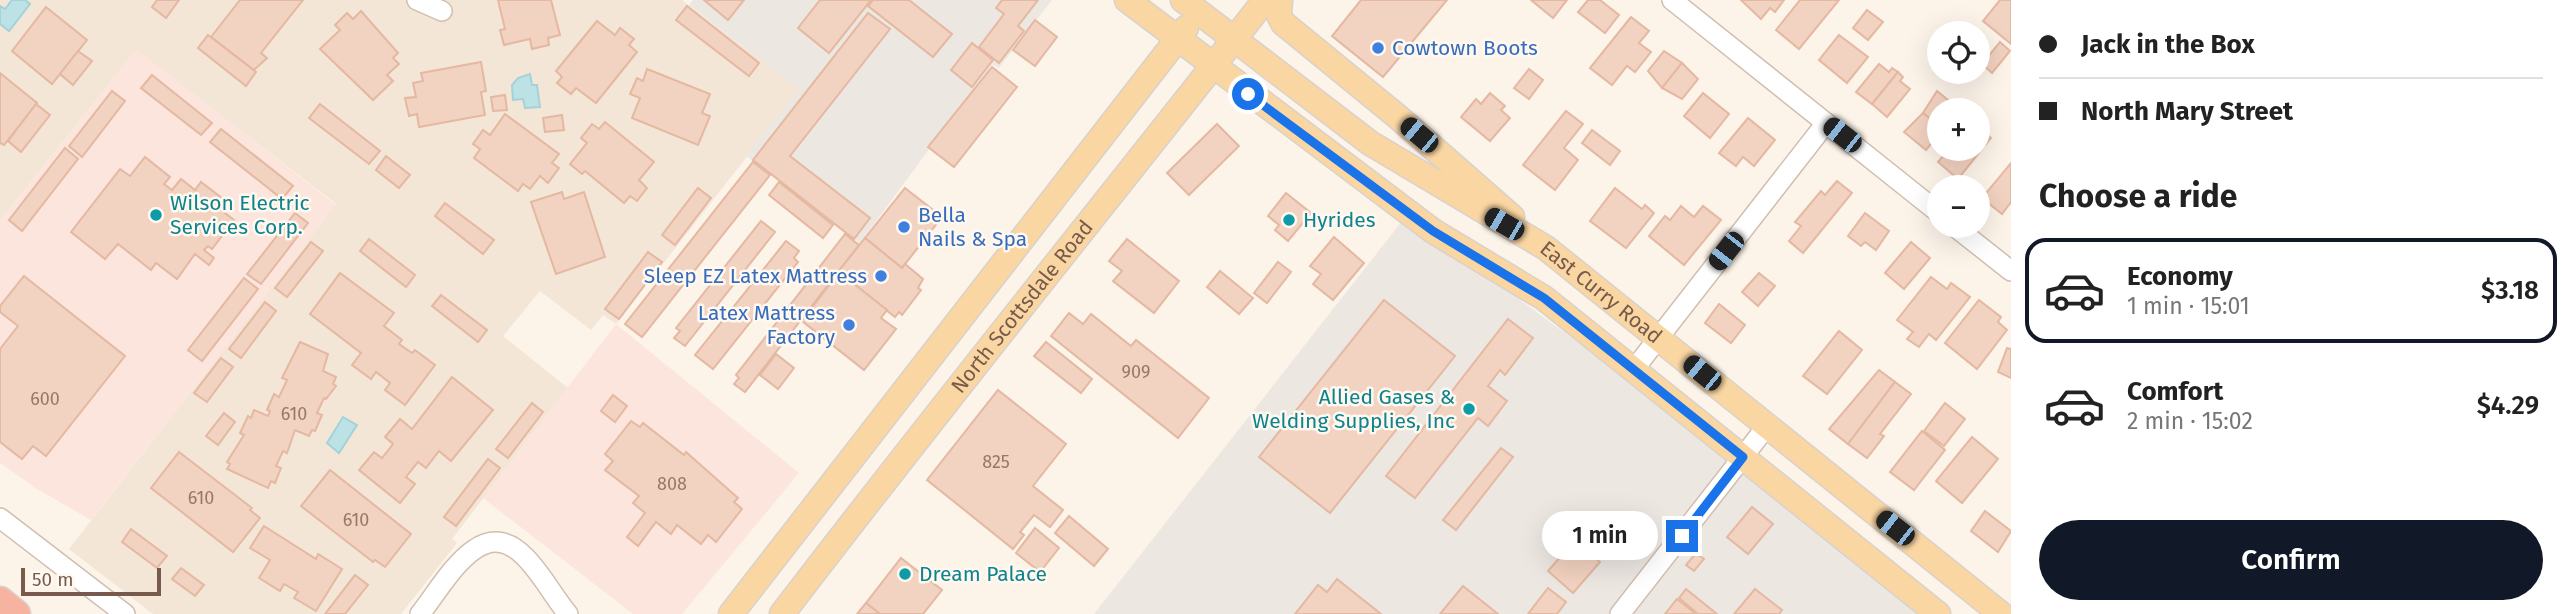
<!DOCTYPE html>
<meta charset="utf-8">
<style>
body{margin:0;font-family:"Fira Sans",sans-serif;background:#f6f6f6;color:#222;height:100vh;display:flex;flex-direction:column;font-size:26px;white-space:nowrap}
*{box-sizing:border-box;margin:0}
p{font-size:23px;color:#767676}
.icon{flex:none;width:38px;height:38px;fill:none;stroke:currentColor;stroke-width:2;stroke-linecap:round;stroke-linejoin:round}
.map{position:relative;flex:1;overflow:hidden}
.drawer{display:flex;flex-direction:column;background:#fff;width:560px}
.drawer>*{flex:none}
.banner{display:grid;align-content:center;height:154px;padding:0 28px;background:#fff}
.buttons{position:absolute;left:1927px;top:21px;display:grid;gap:14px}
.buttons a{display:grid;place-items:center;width:63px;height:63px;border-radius:50%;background:#fff;box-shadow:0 7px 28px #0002;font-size:35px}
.scale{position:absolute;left:21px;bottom:18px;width:140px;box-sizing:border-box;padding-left:7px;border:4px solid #775a4c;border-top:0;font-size:19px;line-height:24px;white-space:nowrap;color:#775a4c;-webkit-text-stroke:5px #fff8ef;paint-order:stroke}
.end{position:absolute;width:32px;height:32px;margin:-16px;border:9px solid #1a73e8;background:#fff;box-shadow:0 0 0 4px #fff}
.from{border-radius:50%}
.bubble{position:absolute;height:49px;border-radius:24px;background:#fff;box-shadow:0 7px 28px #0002;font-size:23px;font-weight:600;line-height:49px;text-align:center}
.car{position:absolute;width:21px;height:42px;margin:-21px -10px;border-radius:9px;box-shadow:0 0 5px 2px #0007;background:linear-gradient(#222 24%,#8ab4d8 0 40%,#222 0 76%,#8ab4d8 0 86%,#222 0)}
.banner b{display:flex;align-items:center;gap:24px;height:66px;font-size:26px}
.banner b+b{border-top:2px solid #e0e0e0}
.banner i{width:18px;height:18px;background:#222}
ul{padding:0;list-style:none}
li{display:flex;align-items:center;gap:21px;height:105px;margin:0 14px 10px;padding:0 14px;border:4px solid transparent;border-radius:21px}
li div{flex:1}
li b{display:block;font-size:26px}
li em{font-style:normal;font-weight:600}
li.selected{border-color:#111827}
li>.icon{width:63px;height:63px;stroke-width:1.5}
h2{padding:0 28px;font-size:32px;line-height:84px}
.button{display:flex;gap:14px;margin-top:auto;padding:14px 28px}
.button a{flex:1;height:80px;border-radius:42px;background:#111827;color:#fff;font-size:28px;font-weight:600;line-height:80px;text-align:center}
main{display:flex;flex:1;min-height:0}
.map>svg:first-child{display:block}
.residential{fill:#f4e6d7}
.commercial{fill:#fce5dd}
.industrial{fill:#ede7e2}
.water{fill:#bde2e6;stroke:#a3d2d8;stroke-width:2}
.building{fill:#f2d2c0;stroke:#e4b8a1;stroke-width:2}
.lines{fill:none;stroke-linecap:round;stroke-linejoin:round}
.minor-casing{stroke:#d1beb0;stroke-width:22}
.major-casing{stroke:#d9d1cd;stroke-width:27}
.highway-casing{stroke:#d9d1cd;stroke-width:31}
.minor{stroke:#fff;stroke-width:19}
.major{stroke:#fad6a2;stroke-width:24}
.highway{stroke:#f6b3a0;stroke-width:28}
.route{stroke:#1a73e8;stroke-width:9}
.shop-dot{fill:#3f7fe0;stroke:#fff8ef;stroke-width:2.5}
.culture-dot{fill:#0f9aa8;stroke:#fff8ef;stroke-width:2.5}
.labels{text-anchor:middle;stroke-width:5;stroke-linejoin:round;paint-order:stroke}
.number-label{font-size:18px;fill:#967869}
.shop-label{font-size:21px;fill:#366cbe;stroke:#fff8ef;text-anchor:start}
.culture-label{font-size:21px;fill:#0d838f;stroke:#fff8ef;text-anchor:start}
.street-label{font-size:21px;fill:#775a4c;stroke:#fff8ef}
</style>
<main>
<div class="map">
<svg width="2011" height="614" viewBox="0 0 2011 614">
<rect width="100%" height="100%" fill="#fcf4e9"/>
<path class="residential" d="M0,0H682L800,89L616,324L603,315L591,330L540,291L503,336L568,388L452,539L457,543L401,614H153L69,549L336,204L136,50L0,221Z"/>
<g class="commercial">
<path d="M136,49L336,205L91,520L37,489L0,463V221Z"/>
<path d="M616,324L799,473L682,614H633L483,498Z"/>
</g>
<g class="industrial">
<path d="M693,0H1052L999,68L992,64L860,243L745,155L800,89L689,5Z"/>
<path d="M1406,216L1660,403L1921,614H1094Z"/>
</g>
<g class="water">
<path d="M12,0H25L30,4L9,31L0,24V6L5,9Z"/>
<path d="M530,74L532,85H537L540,107L525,108L523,99L513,100L512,85L518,78Z"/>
<path d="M343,417L357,425L339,453L327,443Z"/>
</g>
<g class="building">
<path d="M157,0H179L166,18L152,7Z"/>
<path d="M240,0H303L261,53L267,58L254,70L211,37Z"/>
<path d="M498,0H551L560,35L548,38L549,45L532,49L530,39L504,45L500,30L505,29Z"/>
<path d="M704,0H744L728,20Z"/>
<path d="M820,0H871L829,53L798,28Z"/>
<path d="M873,0H909L952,34L933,57L868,6Z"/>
<path d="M1002,0H1038L1018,26L1024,31L999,63L979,47L1004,14L996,8Z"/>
<path d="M1361,0H1447L1383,77L1332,36Z"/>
<path d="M1531,0H1567L1553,18Z"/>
<path d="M1588,0H1600L1619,15L1605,33L1578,12Z"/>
<path d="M1741,0H1784L1775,12L1770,8L1761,19Z"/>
<path d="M1800,0H1839L1799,49L1776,30Z"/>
<path d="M2000,0H2011V44L1983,21Z"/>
<path d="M687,6L759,63L749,76L676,20Z"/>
<path d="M46,7L87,40L52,84L12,51Z"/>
<path d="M1867,10L1883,22L1868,40L1853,28Z"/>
<path d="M361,11L398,53L393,58L399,64L387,75L393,81L373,100L320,49L340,30L335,25L347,13L353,19Z"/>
<path d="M868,13L890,29L790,156L870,218L854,239L753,160Z"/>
<path d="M1631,17L1649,31L1639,43L1651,52L1635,72L1627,66L1612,85L1590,68Z"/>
<path d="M1035,20L1057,37L1035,66L1013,50Z"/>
<path d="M597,21L615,35L620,28L634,39L629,45L637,52L596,103L576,88L571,94L557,83L562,77L556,71Z"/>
<path d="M208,35L256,72L246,86L198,48Z"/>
<path d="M1839,35L1868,57L1847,83L1819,60Z"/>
<path d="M2000,42L2010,51L1992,73L1982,64Z"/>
<path d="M972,43L993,60L972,87L951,70Z"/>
<path d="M78,51L92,61L73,85L60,74Z"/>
<path d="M1664,51L1682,63L1662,88L1648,71Z"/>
<path d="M481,62L486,91L481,92L485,115L419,127L417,114L409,116L405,98L416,97L413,83L423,81L421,73Z"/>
<path d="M1682,63L1698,79L1682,99L1662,88Z"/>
<path d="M1879,64L1889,72L1892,68L1898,72L1872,104L1856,92Z"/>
<path d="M992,67L1017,87L954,167L928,147Z"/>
<path d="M647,69L710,94L702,113L710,116L698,145L632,118L640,98L630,94L637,78L643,81Z"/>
<path d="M1529,69L1543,80L1529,99L1514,88Z"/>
<path d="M1898,72L1903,77L1900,81L1910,89L1887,117L1872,104Z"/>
<path d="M0,73L37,103L4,145L0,143Z"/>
<path d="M152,75L212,123L201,135L141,88Z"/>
<path d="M112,91L125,101L82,157L69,146Z"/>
<path d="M1937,91L1959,109L1939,110V126L1923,113Z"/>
<path d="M1490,93L1505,106L1501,110L1510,118L1490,141L1461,117L1476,99L1481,104Z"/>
<path d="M1703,93L1729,114L1710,138L1684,116Z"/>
<path d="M505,95L507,110L493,111L491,97Z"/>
<path d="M36,104L50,115L21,152L8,141Z"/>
<path d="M320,104L380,151L369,164L309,118Z"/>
<path d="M1566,111L1583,124L1564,148L1578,160L1555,190L1523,165Z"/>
<path d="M1923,113L1939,126L1935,139L1926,150L1904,132Z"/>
<path d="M505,114L559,154L552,163L559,168L548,183L540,176L530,189L523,184L518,191L474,158L480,149L473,144L483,130L490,135Z"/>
<path d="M562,115L564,130L545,132L543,118Z"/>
<path d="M1748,118L1775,140L1754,166L1743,157L1736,166L1719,153Z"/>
<path d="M605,122L654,162L639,180L647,188L637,201L630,196L624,203L585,171L582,174L570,164L587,143L581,138L592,124L599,129Z"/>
<path d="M1217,124L1239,146L1189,195L1167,173Z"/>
<path d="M1978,127L1991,138L1958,179L1938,162L1949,149H1978Z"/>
<path d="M221,129L293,186L282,199L210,142Z"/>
<path d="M1592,130L1620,151L1610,165L1582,143Z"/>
<path d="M65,148L78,159L22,231L9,220Z"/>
<path d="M386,156L410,175L399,188L376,170Z"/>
<path d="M145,157L170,177L164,184L172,190L181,179L195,190L201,182L227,202L221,210L234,220L212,249L208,246L204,250L214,258L209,265L195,254L177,279L156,263L151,270L118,244L105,259L71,232L120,169L130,176Z"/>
<path d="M753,162L770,175L642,337L625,324Z"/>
<path d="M2011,163V202L2002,214L1982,198Z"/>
<path d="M1837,181L1852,193L1803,253L1789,241L1801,226L1795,222L1821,191L1825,195Z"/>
<path d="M779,182L833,225L823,238L769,195Z"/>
<path d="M698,188L711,198L675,245L662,235Z"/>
<path d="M905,188L942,217L902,268L865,238Z"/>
<path d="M1615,188L1642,209L1645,205L1654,213L1626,248L1590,221Z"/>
<path d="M562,192L564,199L584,192L605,257L556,274L531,202Z"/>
<path d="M1286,193L1311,213L1288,241L1275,230L1279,225L1268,216Z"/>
<path d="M445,203L494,240L483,254L435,216Z"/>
<path d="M1681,206L1694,217L1703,206L1721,220L1684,265L1649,236L1665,216L1670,220Z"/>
<path d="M295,213L308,223L261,284L247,274Z"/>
<path d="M1865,213L1889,231L1876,250L1865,242L1861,246L1848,236Z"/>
<path d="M761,221L775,232L685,346L674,338L680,331L676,328Z"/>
<path d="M845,234L859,245L745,392L734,384L739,378L736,375Z"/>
<path d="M1334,237L1364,263L1333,300L1313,284L1321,274L1310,266Z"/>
<path d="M865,238L902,268L905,264L923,279L918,288L921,290L902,315L899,312L895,317L838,272Z"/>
<path d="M369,239L415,275L406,287L360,251Z"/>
<path d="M1127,239L1179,281L1154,313L1113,281L1122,271L1109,261Z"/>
<path d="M786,241L799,251L794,258L798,262L713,369L695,355Z"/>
<path d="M311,242L323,251L287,297L275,288Z"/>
<path d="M1911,242L1930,258L1904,289L1885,273Z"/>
<path d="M648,252L662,262L619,319L605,309Z"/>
<path d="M1278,262L1291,272L1267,303L1254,293Z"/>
<path d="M1220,271L1253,298L1239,314L1207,287Z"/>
<path d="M839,272L887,310L881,318L896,329L864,370L802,321Z"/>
<path d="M340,273L394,313L384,326L402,340L399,344L412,353L415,350L435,365L405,405L385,390L390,383L376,372L371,379L352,365L361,353L310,314Z"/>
<path d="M1759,273L1775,286L1758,306L1742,292Z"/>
<path d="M24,276L125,356L46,456L33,446L22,459L0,442V349L18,326L0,312V306Z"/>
<path d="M1931,277L1947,289L1951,283L1970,297L1936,340L1929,334L1919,347L1907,339L1913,332L1897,320Z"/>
<path d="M244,278L258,289L202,361L188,350Z"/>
<path d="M441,295L487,330L478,342L432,306Z"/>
<path d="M1384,300L1455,356L1330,513L1259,457Z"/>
<path d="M1979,300L2001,317L1998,322L2007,330L1977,369L1945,343Z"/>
<path d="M265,302L276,311L241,358L229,349Z"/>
<path d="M1719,304L1745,325L1731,343L1705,323Z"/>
<path d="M1069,313L1083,324L1091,314L1131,346L1136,340L1209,398L1178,438L1051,336Z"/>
<path d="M1508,319L1533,338L1505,375L1500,370L1488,386L1507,401L1488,426L1478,418L1415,498L1386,476Z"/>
<path d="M1839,331L1862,350L1827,394L1803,376Z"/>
<path d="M300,342L328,354L323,371L336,377L333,384L336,386L326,399L324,398L317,413L322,415L315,431L312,430L309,436L295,430L287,453L283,451L276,466L281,468L275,483L271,481L268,488L227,469L230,464L227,462L244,435L240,433L248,416L251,418L254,410L268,416L270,411L267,410L274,394L279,397L287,380L282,378Z"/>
<path d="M1046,342L1092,379L1081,393L1034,356Z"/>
<path d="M2007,348L2011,349V378L1998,372Z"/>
<path d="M776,354L794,368L778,389L760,375Z"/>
<path d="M221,358L233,367L207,402L194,393Z"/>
<path d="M1879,370L1895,382L1848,444L1829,429Z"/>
<path d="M452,377L493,410L451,461L439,451L426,468L418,462L406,477L415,484L400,503L359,470L374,452L382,458L393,444L385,437L400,419L412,429Z"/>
<path d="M1895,382L1911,394L1880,434L1884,436L1867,458L1848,444Z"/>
<path d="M998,390L1066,444L1033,486L1063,510L1050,527L1034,515L1020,532L1024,535L1013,549L927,480Z"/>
<path d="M613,395L627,406L615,422L601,411Z"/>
<path d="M532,403L543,412L508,458L496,449Z"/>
<path d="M1945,403L1965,419L1944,446L1924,431Z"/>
<path d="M224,413L235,422L218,445L206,436Z"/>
<path d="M631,421L640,427L643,423L684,455L686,452L738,498L734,502L742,509L716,542L708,535L701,544L677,525L671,534L656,522L638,546L627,537L645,513L633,503L639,496L605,470L613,461L605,454Z"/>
<path d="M1922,431L1945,450L1914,490L1890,472Z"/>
<path d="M1972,437L1998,459L1962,503L1936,481Z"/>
<path d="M1501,448L1513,457L1456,530L1443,520Z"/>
<path d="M179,452L252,508L250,510L260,518L233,552L151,488Z"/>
<path d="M488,459L500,468L456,526L444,517Z"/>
<path d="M330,470L411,534L385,567L375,560L373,562L301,506Z"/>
<path d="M1752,507L1773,524L1748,554L1727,537Z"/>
<path d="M1985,511L2011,531L1998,552L1971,531Z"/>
<path d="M1069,516L1108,549L1094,566L1055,533Z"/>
<path d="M264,526L316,559L318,554L342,569L316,611L294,598L298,592L284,584L280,591L259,578L270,560L250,548Z"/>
<path d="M1035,528L1059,548L1040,572L1016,553Z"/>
<path d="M131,529L167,556L157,568L122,542Z"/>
<path d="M1575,540L1600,562L1573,593L1548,571Z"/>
<path d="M1696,553L1704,559L1694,571L1686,565Z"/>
<path d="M901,558L942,590L923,614H880L866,603Z"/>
<path d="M181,568L204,585L195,596L172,579Z"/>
<path d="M355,575L368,585L345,614H325Z"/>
<path d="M1337,579L1381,614H1295L1318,585L1327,592Z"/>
<path d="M1463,586L1498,614H1440Z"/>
<path d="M1548,588L1566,602L1557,614H1528Z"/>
<path d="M1686,589L1717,614H1698L1679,598Z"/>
<path d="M1755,589L1782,610L1779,614H1734Z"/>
<path d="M1677,599L1696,614H1665Z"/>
<path d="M866,603L880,614H857Z"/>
</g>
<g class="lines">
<defs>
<g id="minor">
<path d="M417,0L442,11"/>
<path d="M1672,0L1939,213"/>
<path d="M1954,226L2011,271"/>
<path d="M1635,368L1826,123"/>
<path d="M0,518L125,614"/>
<path d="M420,614C445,583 481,511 525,557C542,574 553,596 568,614"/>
<path d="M1620,614L1767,426"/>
</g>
<g id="major">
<path d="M1127,0L1433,231L1544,298L1938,614"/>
<path id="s1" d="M1183,0L1370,143L1546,248L2001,614"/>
<path d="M1280,0L1279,15L1283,23L1398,117L1512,217"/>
<path d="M731,614L1186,28"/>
<path id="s2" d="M782,614C940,407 1104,205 1265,0"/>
</g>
<path id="highway" d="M0,601L16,614"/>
</defs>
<use href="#minor" class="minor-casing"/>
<use href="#major" class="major-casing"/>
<use href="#highway" class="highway-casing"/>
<use href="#minor" class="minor"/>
<use href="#major" class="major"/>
<use href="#highway" class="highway"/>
</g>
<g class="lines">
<path class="route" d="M1248,94L1433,231L1544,298L1743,457L1682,536"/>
</g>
<g class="shop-dot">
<circle cx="1378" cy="48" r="7"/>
<circle cx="904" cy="227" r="7"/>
<circle cx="881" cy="276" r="7"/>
<circle cx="849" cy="325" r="7"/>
</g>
<g class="culture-dot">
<circle cx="156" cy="215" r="7"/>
<circle cx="1289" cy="220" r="7"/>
<circle cx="1469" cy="409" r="7"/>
<circle cx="905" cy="574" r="7"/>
</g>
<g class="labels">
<g class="number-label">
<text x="1136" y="378">909</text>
<text x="45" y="405">600</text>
<text x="294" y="420">610</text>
<text x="996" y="468">825</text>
<text x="672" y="490">808</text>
<text x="201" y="504">610</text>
<text x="356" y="526">610</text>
</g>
<g class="shop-label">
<text x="1392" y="55">Cowtown Boots</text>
<text x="918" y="222">Bella<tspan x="918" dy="24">Nails &amp; Spa</tspan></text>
<text x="867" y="283" text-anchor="end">Sleep EZ Latex Mattress</text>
<text x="835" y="320" text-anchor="end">Latex Mattress<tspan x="835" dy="24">Factory</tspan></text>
</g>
<g class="culture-label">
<text x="170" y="210">Wilson Electric<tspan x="170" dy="24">Services Corp.</tspan></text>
<text x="1303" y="227">Hyrides</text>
<text x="1455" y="404" text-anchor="end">Allied Gases &amp;<tspan x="1455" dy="24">Welding Supplies, Inc</tspan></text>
<text x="919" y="581">Dream Palace</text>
</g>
<g class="street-label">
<text dy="7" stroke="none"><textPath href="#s1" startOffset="511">East Curry Road</textPath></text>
<text dy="7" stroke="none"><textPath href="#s2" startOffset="390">North Scottsdale Road</textPath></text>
</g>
</g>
</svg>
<div class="buttons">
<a><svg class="icon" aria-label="locate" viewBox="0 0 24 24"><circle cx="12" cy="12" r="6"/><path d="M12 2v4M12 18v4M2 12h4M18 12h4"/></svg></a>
<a>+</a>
<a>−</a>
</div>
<div class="scale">50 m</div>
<i class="end from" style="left:1248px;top:94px"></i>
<i class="end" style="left:1682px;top:536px"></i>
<div class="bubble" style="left:1542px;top:511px;width:116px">1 min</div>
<i class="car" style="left:1419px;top:135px;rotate:310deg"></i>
<i class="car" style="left:1842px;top:135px;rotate:308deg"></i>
<i class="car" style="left:1504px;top:224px;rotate:300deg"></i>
<i class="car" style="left:1726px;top:251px;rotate:218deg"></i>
<i class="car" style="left:1702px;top:373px;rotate:309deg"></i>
<i class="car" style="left:1895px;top:528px;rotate:308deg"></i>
</div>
<section class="drawer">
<div class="banner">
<b><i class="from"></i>Jack in the Box</b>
<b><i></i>North Mary Street</b>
</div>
<h2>Choose a ride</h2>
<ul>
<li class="selected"><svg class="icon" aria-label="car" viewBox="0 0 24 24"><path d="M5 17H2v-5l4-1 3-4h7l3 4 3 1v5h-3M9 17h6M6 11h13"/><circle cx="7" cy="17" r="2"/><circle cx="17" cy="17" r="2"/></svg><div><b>Economy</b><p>1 min · 15:01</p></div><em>$3.18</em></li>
<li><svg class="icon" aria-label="car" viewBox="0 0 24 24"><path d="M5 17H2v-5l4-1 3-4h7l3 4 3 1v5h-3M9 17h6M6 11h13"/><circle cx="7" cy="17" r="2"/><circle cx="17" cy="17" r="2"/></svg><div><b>Comfort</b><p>2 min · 15:02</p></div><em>$4.29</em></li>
</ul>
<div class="button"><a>Confirm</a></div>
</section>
</main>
